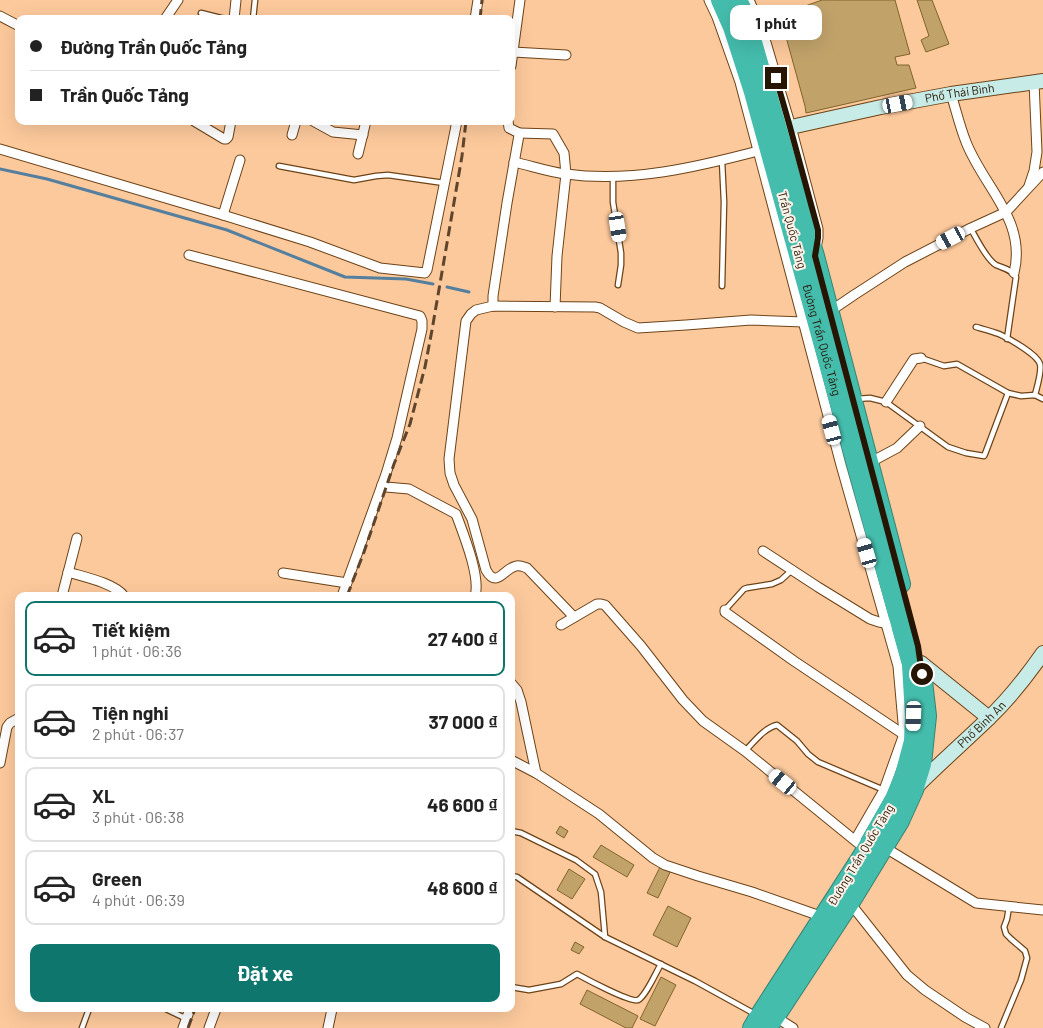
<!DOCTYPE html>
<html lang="vi">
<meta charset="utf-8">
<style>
body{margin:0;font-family:Barlow,sans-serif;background:#f6f6f6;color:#222;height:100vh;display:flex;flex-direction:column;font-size:19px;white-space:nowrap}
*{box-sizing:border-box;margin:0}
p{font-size:16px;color:#767676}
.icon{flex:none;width:28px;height:28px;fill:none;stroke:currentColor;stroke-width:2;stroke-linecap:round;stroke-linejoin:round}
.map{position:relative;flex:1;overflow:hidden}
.drawer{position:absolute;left:15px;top:592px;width:500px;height:420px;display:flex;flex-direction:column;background:#fff;border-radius:10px;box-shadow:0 5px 20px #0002}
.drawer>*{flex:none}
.top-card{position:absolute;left:15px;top:15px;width:500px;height:110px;border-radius:10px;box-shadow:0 5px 20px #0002;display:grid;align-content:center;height:110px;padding:0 15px;background:#fff}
.end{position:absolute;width:22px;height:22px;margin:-11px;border:6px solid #271504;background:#fff;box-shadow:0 0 0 2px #fff}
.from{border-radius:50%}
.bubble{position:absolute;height:35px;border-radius:10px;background:#fff;box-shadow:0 5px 20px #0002;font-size:16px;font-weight:700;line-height:35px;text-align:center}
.car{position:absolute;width:15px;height:30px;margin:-15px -8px;border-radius:6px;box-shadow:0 0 4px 1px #0007;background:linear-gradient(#fff 24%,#345 0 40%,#fff 0 76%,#345 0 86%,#fff 0)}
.top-card b{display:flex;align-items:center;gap:18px;height:48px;font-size:19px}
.top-card b+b{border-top:1px solid #e0e0e0}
.top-card i{width:12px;height:12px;background:#222}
ul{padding:9px 0 0;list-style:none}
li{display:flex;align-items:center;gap:15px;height:75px;margin:0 10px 8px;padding:0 5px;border:2px solid #e0e0e0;border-radius:10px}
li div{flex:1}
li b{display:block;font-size:19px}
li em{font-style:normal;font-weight:700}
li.selected{border-color:#0f766e}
li>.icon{width:45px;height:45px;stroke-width:1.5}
.action{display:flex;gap:10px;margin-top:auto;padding:10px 15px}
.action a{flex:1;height:58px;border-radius:10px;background:#0f766e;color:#fff;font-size:20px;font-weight:700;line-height:58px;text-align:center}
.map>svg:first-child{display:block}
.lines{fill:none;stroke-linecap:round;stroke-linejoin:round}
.stream{stroke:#547f9f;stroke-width:3}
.building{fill:#c1a36a;stroke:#80642b}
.lane-casing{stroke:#6d4317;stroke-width:7}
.street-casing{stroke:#6d4317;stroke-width:11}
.secondary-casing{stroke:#6d4317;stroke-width:16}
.highway-casing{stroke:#3a8272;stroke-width:20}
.lane{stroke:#fff;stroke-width:4.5}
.street{stroke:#fff;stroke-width:9}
.secondary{stroke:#c7ebe6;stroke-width:14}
.highway{stroke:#45bdad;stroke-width:18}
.rail{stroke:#5f452c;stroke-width:3;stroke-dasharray:10 5;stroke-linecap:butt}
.route{stroke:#271504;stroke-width:6}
.labels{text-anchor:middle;stroke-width:4;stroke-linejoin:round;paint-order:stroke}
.street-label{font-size:12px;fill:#271504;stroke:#fef3ea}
</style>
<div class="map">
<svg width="1043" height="1028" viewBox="0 0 1043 1028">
<rect width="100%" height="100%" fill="#fcc99c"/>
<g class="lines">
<g class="stream">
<path d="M0,169L47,179L227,230L345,277L406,279L433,284"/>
<path d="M447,287L469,292"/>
</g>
</g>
<g class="building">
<path d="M822,0H895L910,54L895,57L897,65H909L916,88L806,113L805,106L780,15Z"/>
<path d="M917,0H932L949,44L926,52L921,40L929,36Z"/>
<path d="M560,826L568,831L564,838L556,833Z"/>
<path d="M601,845L634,865L627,877L593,857Z"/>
<path d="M661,865L671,870L658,898L647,893Z"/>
<path d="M569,869L585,879L572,899L557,890Z"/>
<path d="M668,906L691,918L677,947L653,935Z"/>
<path d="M575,942L584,947L579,954L571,950Z"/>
<path d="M661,977L676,985L655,1026L640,1019Z"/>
<path d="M587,990L638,1016L632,1028H626L580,1004Z"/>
</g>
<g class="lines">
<defs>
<g id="lane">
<path d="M201,13L225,19"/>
<path d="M253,19L255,0"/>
<path d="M722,161L724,202L722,286"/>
<path d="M279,166L354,180L376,176L388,175L444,183"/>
<path d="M613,176V202L621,253V265L618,285"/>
<path d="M971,229C976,238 987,260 996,265C1003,268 1011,269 1016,277L1007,339"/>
<path d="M976,327C983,329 991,331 999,334C1008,338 1037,354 1040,364C1042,371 1037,387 1035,395"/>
<path d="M921,358L944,366L957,364L1008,393L1021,396L1035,395L1043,399"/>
<path d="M856,399L870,398L886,402L948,447L966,453L984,456L985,454L1008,393"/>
<path d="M725,610L744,589L747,588L772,584L781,580L792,570"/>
<path d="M745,751C754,742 764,728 777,725L797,741L808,754L818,762L884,790"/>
<path d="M511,831L521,833L576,860L595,874L601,892L605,937"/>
<path d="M511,876L517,877L605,937L695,981L755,1014"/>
<path d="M511,987L529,990L561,984L577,974C586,979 631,1003 638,1000C646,996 656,972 661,964"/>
<path d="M166,1009L187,1019"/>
<path d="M82,1028L89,1009"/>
<path d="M1001,1028L1021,980L1027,958L1025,951L1011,939L1006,934L1004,927L1007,919L1009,907"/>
</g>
<g id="street">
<path d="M709,0L717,17L740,82L841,465L898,666L904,734L884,790L855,840"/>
<path d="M749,0L762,29L791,127L818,229V238L816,248"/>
<path d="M0,16L19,26"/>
<path d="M165,19L178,0"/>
<path d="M234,19L236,0"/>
<path d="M475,19L478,0"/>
<path d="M513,52L566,55"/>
<path d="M511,66L520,0"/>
<path d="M951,94C956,110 960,127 966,142C984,188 1027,220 1014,273"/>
<path d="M194,121L224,139H226L228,137L231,121"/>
<path d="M313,121L333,132L363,135"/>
<path d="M519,133L553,134L564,153L566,174L557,256L555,307"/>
<path d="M292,135L296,121"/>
<path d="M0,149L223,215L310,242L380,268L425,273L427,270L457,121"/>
<path d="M358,154L366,121"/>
<path d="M514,162C532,166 549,172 566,174C631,183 697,167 758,151"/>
<path d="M1029,186L1034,171L1037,152L1034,82"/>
<path d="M223,215L240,160"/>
<path d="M189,255L420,316L422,321V329L397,438L386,474L342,596"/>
<path d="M493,306V296L507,203L519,135V133L509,128L508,121"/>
<path d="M829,312L854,295L905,262L971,228L1006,212L1043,172"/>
<path d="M886,402L914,359L921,358"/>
<path d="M869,463L897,448L920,426"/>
<path d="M382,485L386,487L409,489L456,514C463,533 481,577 475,596"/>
<path d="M763,551L818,587L870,619L879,622L890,624"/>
<path d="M68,572C84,577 114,583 124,596"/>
<path d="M283,573L347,583"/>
<path d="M62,596L77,538"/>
<path d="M725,610V612L794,661L906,736"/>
<path d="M574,617L527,568C524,567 520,565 516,566C503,569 497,589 486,570L472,519L454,485L450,473L449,459L466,321L471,314L476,310L493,306L595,307L600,308L624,322L638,328L686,325L751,320L804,322"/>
<path d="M561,625L597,604H601L605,605L641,646L683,700L703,721L745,751L858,843"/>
<path d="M511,683L517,690L521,702L536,773"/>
<path d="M511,760L536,773L599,814L653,858L665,865L698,876L752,892L823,917"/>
<path d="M0,763L7,727L10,723L19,718"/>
<path d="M884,847L976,903L1043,910"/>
<path d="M850,903L907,975L925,990L965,1017L985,1028"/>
<path d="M774,1016L793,1028"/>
<path d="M183,1028L190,1009"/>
<path d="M209,1028L216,1009"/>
<path d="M328,1028L332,1009"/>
</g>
<g id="secondary">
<path id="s1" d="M791,127L881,107L951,94L1043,81"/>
<path d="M921,663L989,718"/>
<path id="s2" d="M915,788C939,764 964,742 988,719C1009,699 1027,676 1043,653"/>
</g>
<g id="highway">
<path id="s3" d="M720,0L732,27L753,92L911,664L914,716L913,741L904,775L894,799L862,856L759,1016L752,1028"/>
<path d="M738,0L745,14L805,224L815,256L901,584"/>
<path d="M768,1028L850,903L900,821L914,790L922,764L927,716L922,672"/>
</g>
</defs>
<use href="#lane" class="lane-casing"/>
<use href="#street" class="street-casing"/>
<use href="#secondary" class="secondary-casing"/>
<use href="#highway" class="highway-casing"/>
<use href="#lane" class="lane"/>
<use href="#street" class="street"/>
<use href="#secondary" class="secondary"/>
<use href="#highway" class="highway"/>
<g class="rail">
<path d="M480,19L482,0"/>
<path d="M347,596L364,552L394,464L410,424L425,367L432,330L462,156L466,121"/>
<path d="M188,1028L195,1009"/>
</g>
</g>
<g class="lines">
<path class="route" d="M776,78L790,127L818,230V238L815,256L918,646L922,674"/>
</g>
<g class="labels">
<g class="street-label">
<text dy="4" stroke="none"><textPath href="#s1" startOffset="172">Phố Thái Bình</textPath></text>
<text transform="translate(792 230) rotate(75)" y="4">Trần Quốc Tảng</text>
<text dy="4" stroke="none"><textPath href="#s3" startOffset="355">Đường Trần Quốc Tảng</textPath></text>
<text dy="4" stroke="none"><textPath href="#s2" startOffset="92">Phố Bình An</textPath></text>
<text transform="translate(861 855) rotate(-59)" y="4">Đường Trần Quốc Tảng</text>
</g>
</g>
</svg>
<i class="end from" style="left:922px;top:674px"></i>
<i class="end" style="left:776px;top:78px"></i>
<div class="bubble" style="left:730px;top:5px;width:92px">1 phút</div>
<i class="car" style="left:898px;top:104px;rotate:79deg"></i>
<i class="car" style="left:618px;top:227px;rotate:171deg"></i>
<i class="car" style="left:951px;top:238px;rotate:242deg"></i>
<i class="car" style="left:832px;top:430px;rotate:345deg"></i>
<i class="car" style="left:867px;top:553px;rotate:344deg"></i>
<i class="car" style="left:914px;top:716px;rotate:182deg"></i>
<i class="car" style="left:783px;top:782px;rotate:309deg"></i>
<div class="top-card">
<b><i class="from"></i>Đường Trần Quốc Tảng</b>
<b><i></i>Trần Quốc Tảng</b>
</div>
<section class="drawer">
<ul>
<li class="selected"><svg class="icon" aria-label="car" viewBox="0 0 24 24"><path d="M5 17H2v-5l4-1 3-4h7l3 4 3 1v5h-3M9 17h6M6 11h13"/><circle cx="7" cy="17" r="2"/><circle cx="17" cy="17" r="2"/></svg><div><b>Tiết kiệm</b><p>1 phút · 06:36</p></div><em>27 400 ₫</em></li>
<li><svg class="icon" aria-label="car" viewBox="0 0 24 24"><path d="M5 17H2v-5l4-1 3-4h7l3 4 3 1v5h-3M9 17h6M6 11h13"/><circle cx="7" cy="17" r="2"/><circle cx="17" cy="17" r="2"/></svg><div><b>Tiện nghi</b><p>2 phút · 06:37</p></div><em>37 000 ₫</em></li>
<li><svg class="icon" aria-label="car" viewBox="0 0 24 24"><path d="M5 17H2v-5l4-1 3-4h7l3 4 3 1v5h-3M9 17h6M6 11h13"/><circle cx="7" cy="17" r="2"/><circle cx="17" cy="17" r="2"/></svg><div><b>XL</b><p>3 phút · 06:38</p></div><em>46 600 ₫</em></li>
<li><svg class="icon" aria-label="car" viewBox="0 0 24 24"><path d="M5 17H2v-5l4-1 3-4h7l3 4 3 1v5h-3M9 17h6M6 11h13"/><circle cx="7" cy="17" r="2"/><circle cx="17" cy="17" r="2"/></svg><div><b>Green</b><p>4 phút · 06:39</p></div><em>48 600 ₫</em></li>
</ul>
<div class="action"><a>Đặt xe</a></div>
</section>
</div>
